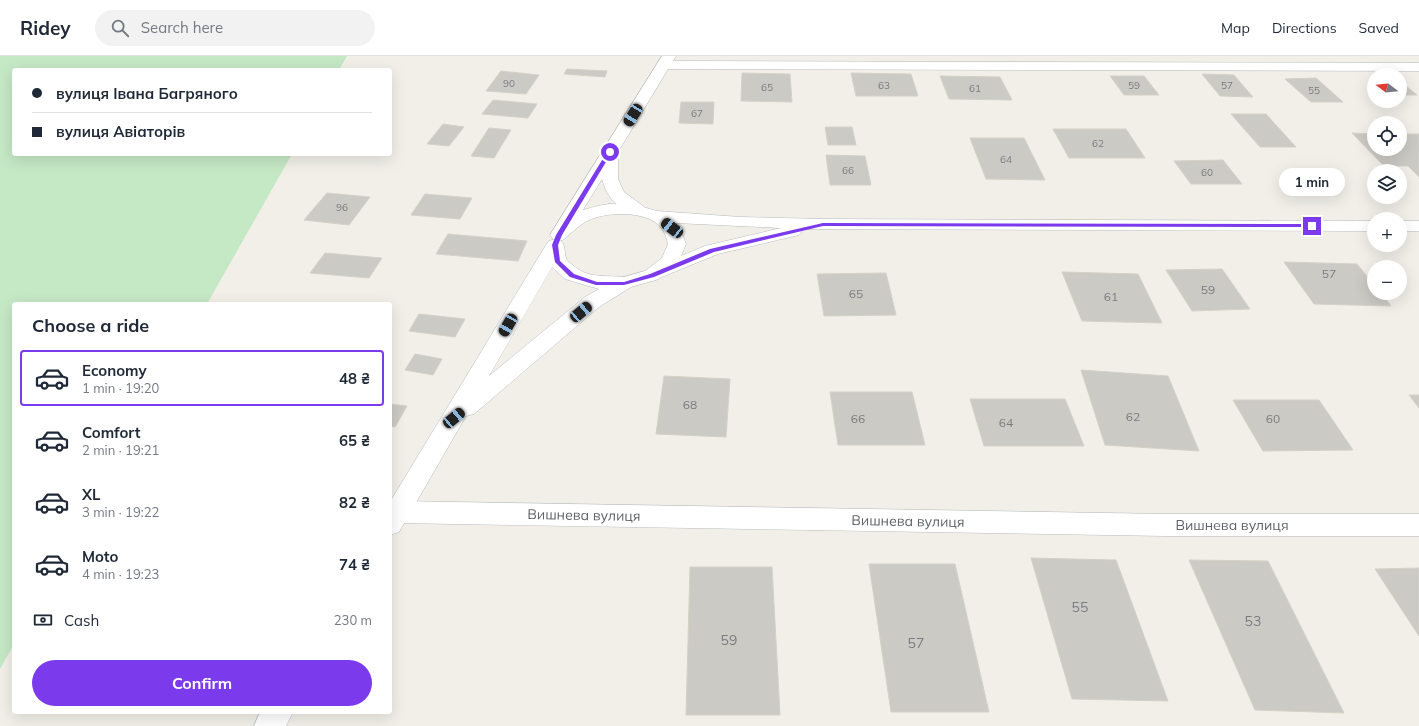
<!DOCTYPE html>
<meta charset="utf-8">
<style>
body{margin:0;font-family:Mulish,sans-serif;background:#f2f2f3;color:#1f2937;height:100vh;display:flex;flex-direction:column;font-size:15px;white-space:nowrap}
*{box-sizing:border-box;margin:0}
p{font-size:13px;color:#747a83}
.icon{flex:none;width:22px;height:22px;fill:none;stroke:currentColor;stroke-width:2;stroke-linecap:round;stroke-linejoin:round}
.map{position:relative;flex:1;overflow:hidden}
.drawer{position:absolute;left:12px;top:246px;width:380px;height:412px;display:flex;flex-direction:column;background:#fff;border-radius:4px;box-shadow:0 4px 16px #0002}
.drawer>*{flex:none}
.top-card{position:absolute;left:12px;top:12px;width:380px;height:88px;border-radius:4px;box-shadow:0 4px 16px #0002;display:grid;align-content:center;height:88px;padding:0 20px;background:#fff}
.needle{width:26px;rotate:286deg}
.tools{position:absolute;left:1367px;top:12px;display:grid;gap:8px}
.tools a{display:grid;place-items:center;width:40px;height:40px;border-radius:50%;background:#fff;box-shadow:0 4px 16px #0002;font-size:20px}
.end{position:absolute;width:18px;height:18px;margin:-9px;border:5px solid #7c3aed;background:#fff;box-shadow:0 0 0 2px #fff}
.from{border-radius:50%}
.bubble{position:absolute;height:28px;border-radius:14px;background:#fff;box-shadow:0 4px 16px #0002;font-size:13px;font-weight:700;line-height:28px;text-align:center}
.car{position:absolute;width:12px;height:24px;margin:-12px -6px;border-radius:5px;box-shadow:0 0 3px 1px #0007;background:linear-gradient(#222 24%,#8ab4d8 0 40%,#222 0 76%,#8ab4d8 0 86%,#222 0)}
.top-card b{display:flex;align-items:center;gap:14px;height:38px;font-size:15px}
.top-card b+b{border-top:1px solid #e0e1e3}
.top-card i{width:10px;height:10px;background:#1f2937}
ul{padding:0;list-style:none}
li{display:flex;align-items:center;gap:12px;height:56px;margin:0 8px 6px;padding:0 12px;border:2px solid transparent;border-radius:4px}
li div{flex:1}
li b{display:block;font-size:15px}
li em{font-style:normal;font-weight:700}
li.active{border-color:#7c3aed}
li>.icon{width:36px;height:36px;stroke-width:1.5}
h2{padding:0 20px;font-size:18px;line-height:48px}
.pay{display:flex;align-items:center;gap:10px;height:44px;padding:0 20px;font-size:15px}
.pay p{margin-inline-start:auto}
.action{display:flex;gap:8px;margin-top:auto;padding:8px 20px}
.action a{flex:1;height:46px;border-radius:24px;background:#7c3aed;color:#fff;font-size:16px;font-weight:700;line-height:46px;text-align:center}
header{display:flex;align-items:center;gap:24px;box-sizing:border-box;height:56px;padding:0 20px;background:#fff;border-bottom:1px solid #e0e1e3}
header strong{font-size:19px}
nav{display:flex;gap:22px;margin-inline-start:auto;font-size:14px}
.search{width:280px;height:36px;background:#f2f2f3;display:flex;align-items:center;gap:10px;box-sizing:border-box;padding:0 14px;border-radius:22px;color:#747a83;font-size:15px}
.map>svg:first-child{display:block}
.green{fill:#c5e8c5}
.building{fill:#cccac5;stroke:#d6d1c6}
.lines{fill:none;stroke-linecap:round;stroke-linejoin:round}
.minor-casing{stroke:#b5b8bc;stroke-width:1}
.tertiary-casing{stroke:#b5b8bc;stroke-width:1}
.secondary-casing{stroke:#b6babf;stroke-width:1}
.minor{fill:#fff;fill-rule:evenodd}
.tertiary{fill:#fff;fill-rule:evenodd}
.secondary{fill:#fff;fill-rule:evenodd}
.route{fill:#7c3aed}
.labels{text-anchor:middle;stroke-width:3.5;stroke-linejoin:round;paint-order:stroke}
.far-number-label{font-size:10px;fill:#7a7d7f}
.number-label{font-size:12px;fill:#7a7d7f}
.street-label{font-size:14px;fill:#5f6368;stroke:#fff}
.near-number-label{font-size:14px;fill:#7a7d7f}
</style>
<header>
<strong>Ridey</strong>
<div class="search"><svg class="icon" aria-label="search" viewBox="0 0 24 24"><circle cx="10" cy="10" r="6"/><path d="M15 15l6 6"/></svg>Search here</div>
<nav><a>Map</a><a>Directions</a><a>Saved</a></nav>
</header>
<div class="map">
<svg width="1419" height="670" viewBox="0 0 1419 670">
<rect width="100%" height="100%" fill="#f1efe8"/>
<path class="green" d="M0,0H347L339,14H14V98H292L207,248H14V588L0,613Z"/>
<g class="building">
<path d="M567,13L607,15L605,21L564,18Z"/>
<path d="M501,15L539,19L526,38L486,35Z"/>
<path d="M742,17L790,18L792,46L741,45Z"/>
<path d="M851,17L911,18L918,40H856Z"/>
<path d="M1202,18L1234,19L1253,41L1220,40Z"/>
<path d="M940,20L1000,21L1012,44L949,43Z"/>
<path d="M1110,20H1144L1159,39H1124Z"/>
<path d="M1316,22L1343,46H1311L1285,23Z"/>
<path d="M1400,25L1417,39H1400Z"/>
<path d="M493,44L537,48L528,62L482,58Z"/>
<path d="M681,46H714L713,68L679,67Z"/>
<path d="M1231,58H1266L1296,91H1260Z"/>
<path d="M443,68L464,71L449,90L427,88Z"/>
<path d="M825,71H852L856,89H828Z"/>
<path d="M489,72L511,74L494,102L471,100Z"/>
<path d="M1053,73H1126L1145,102H1069Z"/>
<path d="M1352,77L1374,78V93H1400V78H1419V121L1408,110H1384Z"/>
<path d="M970,82H1024L1045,124L986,123Z"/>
<path d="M826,99L865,100L871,129H830Z"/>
<path d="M1223,104L1242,128H1191L1174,105Z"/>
<path d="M327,137L370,141L349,169L304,164Z"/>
<path d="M425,138L472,142L460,163L411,159Z"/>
<path d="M448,178L527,185L518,205L436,198Z"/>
<path d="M325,197L382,202L369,222L310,217Z"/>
<path d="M1284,206L1357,208L1374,229V237H1381L1391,250L1314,248Z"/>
<path d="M1222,213L1250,253L1192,255L1166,214Z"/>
<path d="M1062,216L1138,218L1162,267L1082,265Z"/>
<path d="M886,217L896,259L824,260L817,218Z"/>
<path d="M419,258L465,263L455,281L409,275Z"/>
<path d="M415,298L442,303L433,319L405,314Z"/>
<path d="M1081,314L1168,320L1199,395L1105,389Z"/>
<path d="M664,320L730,323L726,381L656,378Z"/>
<path d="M830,336H912L925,389H838Z"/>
<path d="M1409,339H1419V352Z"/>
<path d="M970,343H1065L1084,390H984Z"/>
<path d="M1233,344H1319L1353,394L1263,395Z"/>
<path d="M390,348L407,350L395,371L390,370Z"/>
<path d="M1031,502L1116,504L1168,645L1072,643Z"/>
<path d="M1189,504L1268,505L1344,657L1255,654Z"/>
<path d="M869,508H955L989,656H891Z"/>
<path d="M690,511H772L780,659H686Z"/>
<path d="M1419,512V580L1375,513Z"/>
</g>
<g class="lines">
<defs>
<g id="minor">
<path d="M662,0H676L673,5L1419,7V15L668,13L618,96V123L624,136L643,150L646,154L643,158C632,161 617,151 610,141C606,136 604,129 602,123L565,183L559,185L553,183L550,179Z"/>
<path d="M397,445L1166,458H1419V480H1166L397,467L390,464V448Z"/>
</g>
<path id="tertiary" d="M652,213L659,215L662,219L659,223L624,233L617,231L614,227L617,223Z"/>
<g id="secondary">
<path d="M609,148L636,149L657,155L740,161L823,163L1374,165V175L801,173L802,175L799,179L718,198L652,225L645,223L642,219L645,215L662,202L668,188C667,184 666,180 664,176C653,154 609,155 589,164C577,169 569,182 559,184C567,188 563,197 567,204C568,206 572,208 574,210C590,225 612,217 631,223L634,227L631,231L599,251L474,358L466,360L399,476L390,479V446L546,189L549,185L555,183L550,179C564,158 585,152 609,148ZM676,167L781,172L705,190L681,200L686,188L681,175ZM552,211L565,223L599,233L585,241L489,320Z"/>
<rect x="1400" y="165" width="19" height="10"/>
<path d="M260,656H293L286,670H254Z"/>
</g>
</defs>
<use href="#minor" class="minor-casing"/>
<use href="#tertiary" class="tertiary-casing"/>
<use href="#secondary" class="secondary-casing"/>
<use href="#minor" class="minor"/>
<use href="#tertiary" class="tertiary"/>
<use href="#secondary" class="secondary"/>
</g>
<path class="route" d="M610,95L612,96L562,179L558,189L560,205L574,218L597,226H624L650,218L710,193L823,167L1312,168L1314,170L1312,171L823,170L714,196L654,221L624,229H596L570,221L555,206L552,189L556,179L607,96Z"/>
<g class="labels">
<g class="far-number-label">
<text x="509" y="31">90</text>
<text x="884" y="33">63</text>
<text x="1134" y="33">59</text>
<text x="1227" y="33">57</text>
<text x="767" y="35">65</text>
<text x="975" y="36">61</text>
<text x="1314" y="38">55</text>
<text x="697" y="61">67</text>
<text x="1098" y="91">62</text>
<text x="1006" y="107">64</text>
<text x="848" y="118">66</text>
<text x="1207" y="120">60</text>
<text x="342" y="155">96</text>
</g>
<g class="number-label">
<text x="1329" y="222">57</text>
<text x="1208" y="238">59</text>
<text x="856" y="242">65</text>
<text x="1111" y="245">61</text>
<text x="690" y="353">68</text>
<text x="1133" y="365">62</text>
<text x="858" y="367">66</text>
<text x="1273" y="367">60</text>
<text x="1006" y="371">64</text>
</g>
<g class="street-label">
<text transform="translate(584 459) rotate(1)" y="5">Вишнева вулиця</text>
<text transform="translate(908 465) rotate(1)" y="5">Вишнева вулиця</text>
<text x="1232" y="474">Вишнева вулиця</text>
</g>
<g class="near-number-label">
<text x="1080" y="556">55</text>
<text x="1253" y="570">53</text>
<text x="729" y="589">59</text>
<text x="916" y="592">57</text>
</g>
</g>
</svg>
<div class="tools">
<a><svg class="needle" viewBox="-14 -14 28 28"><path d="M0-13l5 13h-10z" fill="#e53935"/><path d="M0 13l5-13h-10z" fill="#747a83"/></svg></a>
<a><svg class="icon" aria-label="locate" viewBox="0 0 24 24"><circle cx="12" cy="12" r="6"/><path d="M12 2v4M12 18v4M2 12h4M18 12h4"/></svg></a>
<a><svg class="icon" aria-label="layers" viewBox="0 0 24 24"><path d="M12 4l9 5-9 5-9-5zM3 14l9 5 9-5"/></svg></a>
<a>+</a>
<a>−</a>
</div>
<i class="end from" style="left:610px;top:96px"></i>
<i class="end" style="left:1312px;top:170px"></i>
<div class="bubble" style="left:1279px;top:112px;width:66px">1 min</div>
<i class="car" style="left:633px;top:59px;rotate:212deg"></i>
<i class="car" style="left:672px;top:172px;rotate:308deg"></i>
<i class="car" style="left:581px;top:256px;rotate:50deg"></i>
<i class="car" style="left:508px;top:269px;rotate:210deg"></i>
<i class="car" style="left:454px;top:362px;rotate:50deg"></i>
<div class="top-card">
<b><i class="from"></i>вулиця Івана Багряного</b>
<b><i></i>вулиця Авіаторів</b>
</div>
<section class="drawer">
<h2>Choose a ride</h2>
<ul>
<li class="active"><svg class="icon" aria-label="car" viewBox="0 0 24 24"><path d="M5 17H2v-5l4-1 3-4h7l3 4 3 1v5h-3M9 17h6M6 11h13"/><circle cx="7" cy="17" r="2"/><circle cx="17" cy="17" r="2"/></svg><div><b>Economy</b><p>1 min · 19:20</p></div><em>48 ₴</em></li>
<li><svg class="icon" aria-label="car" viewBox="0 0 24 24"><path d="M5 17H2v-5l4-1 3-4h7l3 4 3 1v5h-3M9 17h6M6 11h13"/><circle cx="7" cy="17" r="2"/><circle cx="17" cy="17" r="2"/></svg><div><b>Comfort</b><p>2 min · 19:21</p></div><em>65 ₴</em></li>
<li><svg class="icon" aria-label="car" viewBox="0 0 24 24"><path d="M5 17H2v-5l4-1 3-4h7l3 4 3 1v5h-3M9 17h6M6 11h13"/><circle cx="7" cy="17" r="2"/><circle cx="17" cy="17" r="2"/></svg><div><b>XL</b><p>3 min · 19:22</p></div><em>82 ₴</em></li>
<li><svg class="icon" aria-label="car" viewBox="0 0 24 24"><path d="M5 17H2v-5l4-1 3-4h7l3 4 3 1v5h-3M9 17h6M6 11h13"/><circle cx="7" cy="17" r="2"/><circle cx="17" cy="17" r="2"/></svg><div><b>Moto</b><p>4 min · 19:23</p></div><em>74 ₴</em></li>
</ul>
<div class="pay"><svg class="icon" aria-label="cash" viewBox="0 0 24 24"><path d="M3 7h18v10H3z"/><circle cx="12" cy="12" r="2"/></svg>Cash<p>230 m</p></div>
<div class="action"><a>Confirm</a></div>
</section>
</div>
